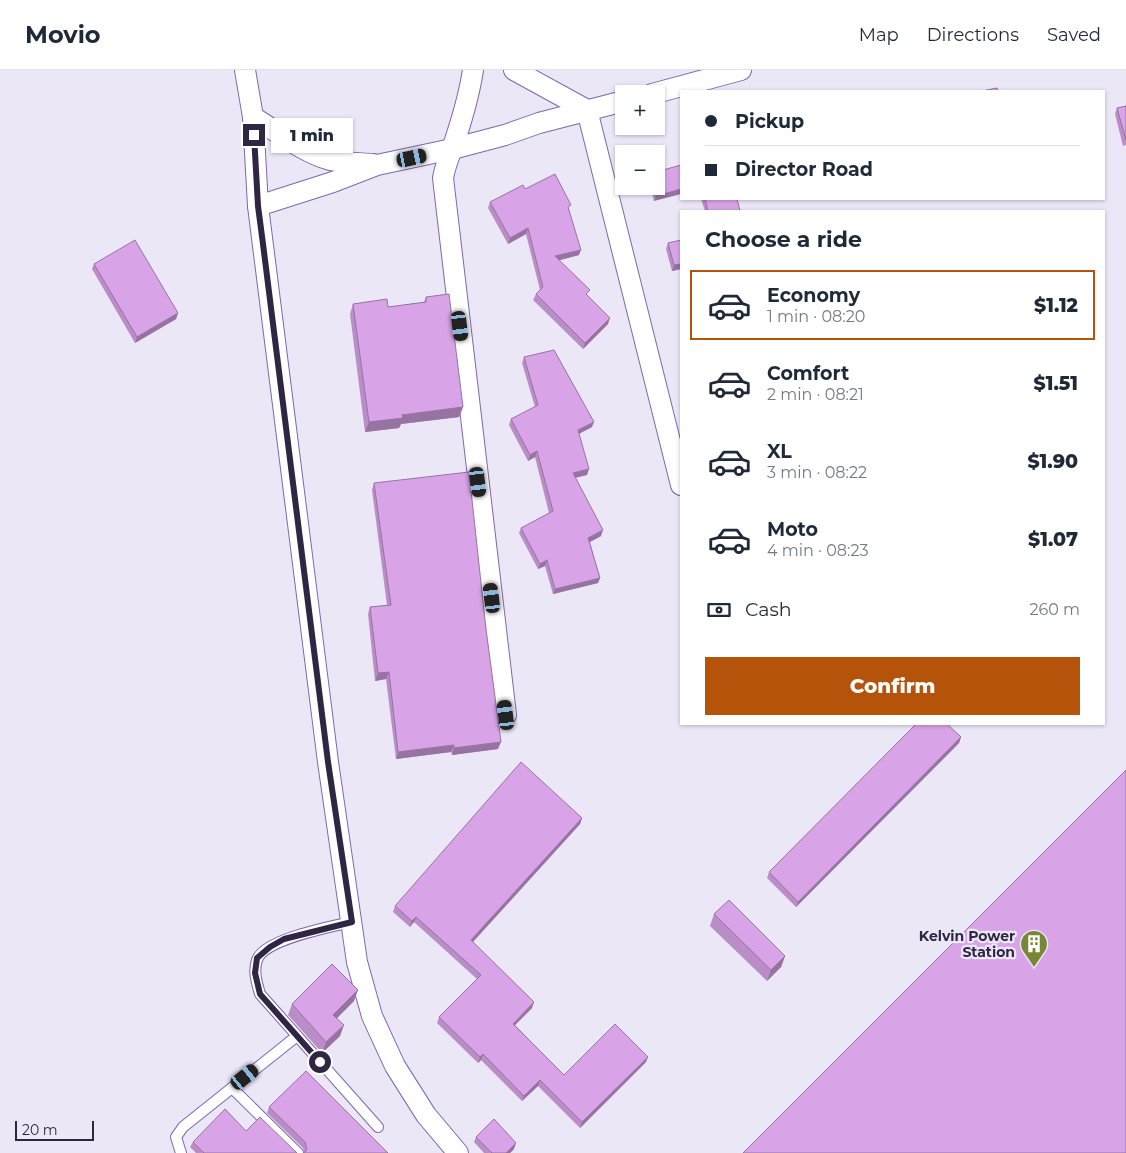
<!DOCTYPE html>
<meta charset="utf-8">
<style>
body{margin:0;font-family:Montserrat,sans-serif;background:#f2f2f3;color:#1f2937;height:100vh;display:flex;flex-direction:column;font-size:19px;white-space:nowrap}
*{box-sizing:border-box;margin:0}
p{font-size:16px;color:#747a83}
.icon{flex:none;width:28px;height:28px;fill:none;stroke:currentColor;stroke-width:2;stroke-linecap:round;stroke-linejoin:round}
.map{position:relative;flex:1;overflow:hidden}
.panel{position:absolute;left:680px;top:140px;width:425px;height:515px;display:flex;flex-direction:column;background:#fff;border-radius:0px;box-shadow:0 1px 4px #0004}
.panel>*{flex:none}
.banner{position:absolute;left:680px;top:20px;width:425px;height:110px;border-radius:0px;box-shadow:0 1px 4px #0004;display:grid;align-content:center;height:110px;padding:0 25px;background:#fff}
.fabs{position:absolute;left:615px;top:15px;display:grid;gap:10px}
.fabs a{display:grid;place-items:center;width:50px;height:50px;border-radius:0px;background:#fff;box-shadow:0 1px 4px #0004;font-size:25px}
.scale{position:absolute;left:15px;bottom:12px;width:79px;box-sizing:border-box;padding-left:5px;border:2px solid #302643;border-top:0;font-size:14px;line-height:18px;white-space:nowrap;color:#302643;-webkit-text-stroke:4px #ebe7f7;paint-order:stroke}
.end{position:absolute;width:22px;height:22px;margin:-11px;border:6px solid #302643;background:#fff;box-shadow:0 0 0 2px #fff}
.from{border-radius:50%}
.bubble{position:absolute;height:35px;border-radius:0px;background:#fff;box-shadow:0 1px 4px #0004;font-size:16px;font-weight:800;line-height:35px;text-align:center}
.car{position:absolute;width:15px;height:30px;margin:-15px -8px;border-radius:6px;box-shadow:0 0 4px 1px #0007;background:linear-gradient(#222 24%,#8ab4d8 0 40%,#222 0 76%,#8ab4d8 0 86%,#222 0)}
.banner b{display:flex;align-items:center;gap:18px;height:48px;font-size:19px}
.banner b+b{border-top:1px solid #e0e1e3}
.banner i{width:12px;height:12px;background:#1f2937}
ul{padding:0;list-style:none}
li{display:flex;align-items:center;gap:15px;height:70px;margin:0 10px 8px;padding:0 15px;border:2px solid transparent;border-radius:0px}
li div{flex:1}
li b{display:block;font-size:19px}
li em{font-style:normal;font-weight:800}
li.active{border-color:#b45309}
li>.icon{width:45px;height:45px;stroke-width:1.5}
h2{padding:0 25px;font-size:22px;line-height:60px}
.pay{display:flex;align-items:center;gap:12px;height:55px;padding:0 25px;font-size:19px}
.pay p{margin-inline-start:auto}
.cta{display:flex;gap:10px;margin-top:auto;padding:10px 25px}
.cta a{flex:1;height:58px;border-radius:0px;background:#b45309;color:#fff;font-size:20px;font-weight:800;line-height:58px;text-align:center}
header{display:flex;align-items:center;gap:30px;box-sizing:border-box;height:70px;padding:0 25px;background:#fff;border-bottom:1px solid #e0e1e3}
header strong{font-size:24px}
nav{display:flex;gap:28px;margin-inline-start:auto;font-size:18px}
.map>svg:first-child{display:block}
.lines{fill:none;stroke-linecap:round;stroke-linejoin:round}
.service-casing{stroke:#7f67ad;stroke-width:12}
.minor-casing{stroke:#7f67ad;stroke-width:22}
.service{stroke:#fff;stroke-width:10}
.minor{stroke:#fff;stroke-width:20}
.wall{fill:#ba8dc7}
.shaded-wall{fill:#9773a2}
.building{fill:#d8a4e7;stroke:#9773a2}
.route{stroke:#302643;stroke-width:6}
.labels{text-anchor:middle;stroke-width:4.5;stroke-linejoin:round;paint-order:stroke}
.poi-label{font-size:14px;font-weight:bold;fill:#302643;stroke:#ebe7f7;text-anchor:end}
</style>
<header>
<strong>Movio</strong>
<nav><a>Map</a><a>Directions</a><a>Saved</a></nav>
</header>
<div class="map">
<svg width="1126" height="1083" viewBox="0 0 1126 1083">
<rect width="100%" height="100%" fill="#ebe7f7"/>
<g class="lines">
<defs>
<g id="service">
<path d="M351,852C330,857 264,869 257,890C253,902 257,913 260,924L378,1057"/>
<path d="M232,1018L298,1083"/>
<path d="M181,1083L176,1067L183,1057L297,966"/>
</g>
<g id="minor">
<path d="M245,0L253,47L258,136L328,692L357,892L372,946L395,996L426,1045L458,1083"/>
<path d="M473,0C469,26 461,53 452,79C448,89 445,97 443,108L506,645"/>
<path d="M514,0L587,40L681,415"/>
<path d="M652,24L741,0"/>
<path d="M253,47C278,62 302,82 330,90C344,93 359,93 373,94"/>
<path d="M258,136L333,112L377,95L452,79L505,65L539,53L624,31"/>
</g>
</defs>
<use href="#service" class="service-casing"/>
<use href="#minor" class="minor-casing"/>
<use href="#service" class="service"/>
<use href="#minor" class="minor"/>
</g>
<g class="wall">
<path d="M1126,36V75L1123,76L1115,44L1117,38Z"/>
<path d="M681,95L654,131L650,116H656Z"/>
<path d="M525,119L569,140L579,185L559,190L588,226L608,254L583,279L533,230L536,224L540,220L526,164L508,174L488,138L490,132Z"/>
<path d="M701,129H737L740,141H705Z"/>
<path d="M668,173L681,199L672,201L666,179Z"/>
<path d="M94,194L178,243L176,249L135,273L92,199Z"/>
<path d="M426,227L463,337L459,347L401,354L399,358L365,362L350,244L353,234L388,237L424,232Z"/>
<path d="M524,287L592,357L579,364L587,405L575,407L601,466L590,472L600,508L598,513L553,524L545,496L538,499L519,463L521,458L549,443L535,387L528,391L509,355L511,349L535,337L522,293Z"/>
<path d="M374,413L498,679L452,685L451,682L396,689L386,609L375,611L368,544L370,537L387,535L372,420Z"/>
<path d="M961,667L959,673L796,837L767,808L769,802Z"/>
<path d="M582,748L580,754L473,872L532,938L515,955L564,1005L646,992L580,1058L538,1016L522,1031L481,990L478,993L437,953L439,947L477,909L414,852L410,857L393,842L395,836Z"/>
<path d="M714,844L785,886L781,897L767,911L710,856Z"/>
<path d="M354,931L337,948L340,966L322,983L288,945L292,934Z"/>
<path d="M269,1037L388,1083H304L303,1078L267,1043Z"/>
<path d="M246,1061L297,1083H196L190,1077L193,1072Z"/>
<path d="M476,1067L514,1079L510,1083H484L474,1072Z"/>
</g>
<g class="shaded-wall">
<path d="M681,119V124L654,131L656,126Z"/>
<path d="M528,158L526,164L508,174L510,168Z"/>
<path d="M581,180L579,185L553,192L555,186Z"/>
<path d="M681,194V199L672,201L674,195Z"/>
<path d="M178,243L176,249L135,273L137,267Z"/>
<path d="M610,248L608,254L583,279L585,273Z"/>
<path d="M463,337L459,347L401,354L399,358L365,362L369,352L402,345Z"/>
<path d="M594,352L592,357L576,365L578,360Z"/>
<path d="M537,381L535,387L528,391L530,385Z"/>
<path d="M589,399L587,405L571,409L573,403Z"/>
<path d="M603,460L601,466L586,474L588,468Z"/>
<path d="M547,490L545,496L538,499L540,494Z"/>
<path d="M600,508L598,513L553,524L555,519Z"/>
<path d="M389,602L386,609L375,611L378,603Z"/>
<path d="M961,667L959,673L796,837L798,832Z"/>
<path d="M501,672L498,679L452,685L454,678Z"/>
<path d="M454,675L451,682L396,689L398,682Z"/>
<path d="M582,748L580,754L469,876L471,870Z"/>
<path d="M416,847L414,852L410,857L412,851Z"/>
<path d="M785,886L781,897L767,911L771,900Z"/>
<path d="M358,920L354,931L329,956L333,945Z"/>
<path d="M534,932L532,938L511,959L513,954Z"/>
<path d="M344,955L340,966L322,983L326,972Z"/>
<path d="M483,984L481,990L478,993L480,987Z"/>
<path d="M648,987L646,992L580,1058L582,1052Z"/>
<path d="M540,1010L538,1016L522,1031L524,1026Z"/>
<path d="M516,1073L514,1079L510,1083H506Z"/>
</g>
<g class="building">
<path d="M997,18L998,21H982Z"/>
<path d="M1126,36V70L1117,38Z"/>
<path d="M681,95V119L656,126L653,116H656V102Z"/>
<path d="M555,104L571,135L568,137L581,180L555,186L590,220L586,224L610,248L585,273L536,224L543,217L528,158L510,168L490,132L523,115L525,119Z"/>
<path d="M705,129H737L740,141H708Z"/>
<path d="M135,170L178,243L137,267L94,194Z"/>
<path d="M681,170V194L674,195L668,173Z"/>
<path d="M449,224L463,337L402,345L403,348L369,352L353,234L387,229L388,237L426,232V227Z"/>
<path d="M554,280L594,352L578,360L589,399L573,403L603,460L588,468L600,508L555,519L547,490L540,494L521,458L553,441L537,381L530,385L511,349L538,335L524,287Z"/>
<path d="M469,402L486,559L501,672L454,678V675L398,682L389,602L378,603L370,537L391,535L374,413Z"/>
<path d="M916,654H947L961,667L798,832L769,802Z"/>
<path d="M521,692L582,748L471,870L534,932L513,954L564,1005L615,954L648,987L582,1052L540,1010L524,1026L483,984L480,987L439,947L481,905L416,847L412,851L395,836Z"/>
<path d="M1126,700V1083H743Z"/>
<path d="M729,830L785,886L771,900L714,844Z"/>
<path d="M332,894L358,920L333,945L344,955L326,972L292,934Z"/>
<path d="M306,1001L388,1083H303L305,1082L307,1079L305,1072L269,1037Z"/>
<path d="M225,1039L246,1061L260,1047L297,1083H204L193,1072Z"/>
<path d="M494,1049L516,1073L506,1083H492L476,1067Z"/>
</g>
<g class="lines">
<path class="route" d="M254,65L258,136L263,174L328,692L352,852L284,869L270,877L257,888L255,903L260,924L320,992"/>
</g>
<defs>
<symbol id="building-pin" viewBox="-11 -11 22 30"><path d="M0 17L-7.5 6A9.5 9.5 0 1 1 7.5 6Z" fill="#788735" stroke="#ebe7f7"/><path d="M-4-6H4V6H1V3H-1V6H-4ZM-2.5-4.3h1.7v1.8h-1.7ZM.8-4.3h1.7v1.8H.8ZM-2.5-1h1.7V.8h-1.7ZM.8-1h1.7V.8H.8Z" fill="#fff"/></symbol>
</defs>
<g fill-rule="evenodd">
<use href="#building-pin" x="1018" y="858" width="32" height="43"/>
</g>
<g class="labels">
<g class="poi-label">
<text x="1015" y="871">Kelvin Power<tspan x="1015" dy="16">Station</tspan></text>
</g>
</g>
</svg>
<div class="fabs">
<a>+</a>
<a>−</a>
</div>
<div class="scale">20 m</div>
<i class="end from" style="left:320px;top:992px"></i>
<i class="end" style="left:254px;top:65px"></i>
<div class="bubble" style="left:271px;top:48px;width:82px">1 min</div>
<i class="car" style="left:412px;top:88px;rotate:78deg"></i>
<i class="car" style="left:460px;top:256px;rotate:173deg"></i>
<i class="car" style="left:478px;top:412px;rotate:173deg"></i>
<i class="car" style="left:492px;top:528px;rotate:353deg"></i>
<i class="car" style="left:506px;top:645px;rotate:353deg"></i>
<i class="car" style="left:245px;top:1007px;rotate:51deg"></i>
<div class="banner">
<b><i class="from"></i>Pickup</b>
<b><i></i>Director Road</b>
</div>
<section class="panel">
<h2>Choose a ride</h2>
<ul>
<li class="active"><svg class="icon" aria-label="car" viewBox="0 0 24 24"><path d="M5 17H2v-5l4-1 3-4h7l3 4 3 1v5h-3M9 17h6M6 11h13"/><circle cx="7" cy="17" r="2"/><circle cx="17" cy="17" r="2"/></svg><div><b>Economy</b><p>1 min · 08:20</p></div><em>$1.12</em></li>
<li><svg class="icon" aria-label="car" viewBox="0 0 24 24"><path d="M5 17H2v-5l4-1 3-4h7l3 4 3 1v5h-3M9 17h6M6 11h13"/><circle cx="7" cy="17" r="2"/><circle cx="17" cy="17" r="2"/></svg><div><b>Comfort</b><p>2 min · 08:21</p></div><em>$1.51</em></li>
<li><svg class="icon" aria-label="car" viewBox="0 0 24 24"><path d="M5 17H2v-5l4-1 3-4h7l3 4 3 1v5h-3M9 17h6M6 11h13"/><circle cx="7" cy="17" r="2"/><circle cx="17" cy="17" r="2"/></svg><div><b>XL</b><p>3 min · 08:22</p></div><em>$1.90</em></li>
<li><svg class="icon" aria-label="car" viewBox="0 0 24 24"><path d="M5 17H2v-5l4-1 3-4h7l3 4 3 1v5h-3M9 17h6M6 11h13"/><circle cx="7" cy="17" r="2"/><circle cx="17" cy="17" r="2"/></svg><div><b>Moto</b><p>4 min · 08:23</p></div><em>$1.07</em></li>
</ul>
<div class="pay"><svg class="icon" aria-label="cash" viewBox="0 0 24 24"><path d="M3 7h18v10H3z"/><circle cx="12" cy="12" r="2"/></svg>Cash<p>260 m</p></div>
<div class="cta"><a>Confirm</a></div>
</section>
</div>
